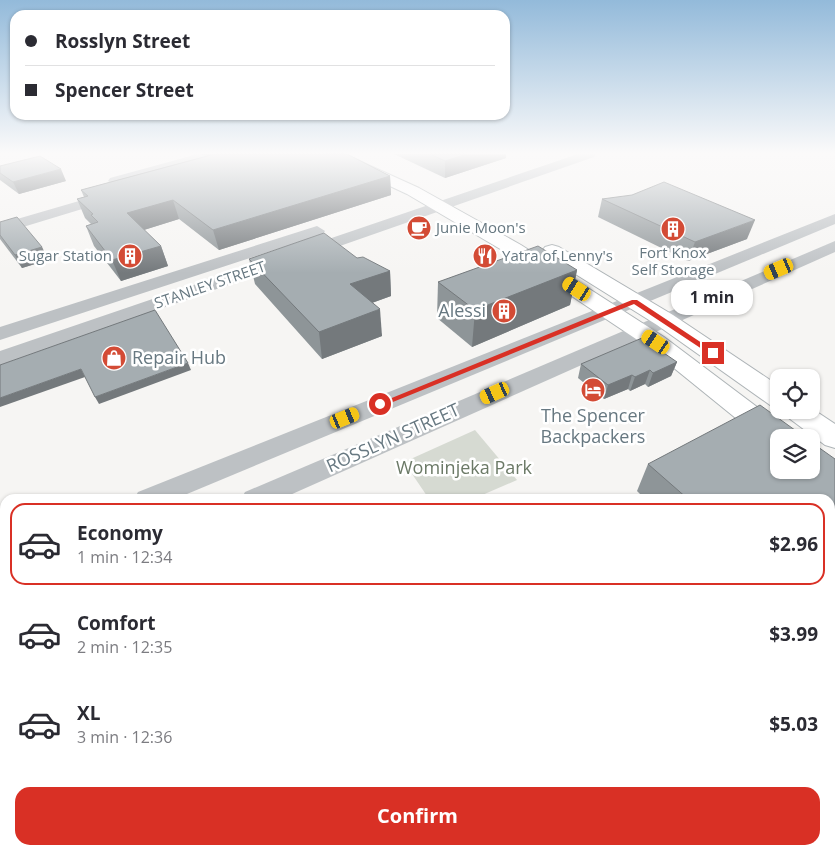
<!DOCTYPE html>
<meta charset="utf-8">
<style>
body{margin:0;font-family:"Open Sans",sans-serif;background:#f7f7f7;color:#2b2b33;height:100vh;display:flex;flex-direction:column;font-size:19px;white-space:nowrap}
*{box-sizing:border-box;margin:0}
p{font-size:16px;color:#7c7c81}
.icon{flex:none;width:28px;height:28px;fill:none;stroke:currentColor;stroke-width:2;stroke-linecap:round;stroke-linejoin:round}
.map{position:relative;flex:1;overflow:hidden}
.details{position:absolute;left:0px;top:494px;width:835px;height:361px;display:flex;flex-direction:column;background:#fff;border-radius:15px 15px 0 0;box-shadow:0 1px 4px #0004}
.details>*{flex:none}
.guide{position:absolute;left:10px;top:10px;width:500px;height:110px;border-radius:15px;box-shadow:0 1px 4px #0004;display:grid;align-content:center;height:110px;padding:0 15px;background:#fff}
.fabs{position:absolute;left:770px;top:369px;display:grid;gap:10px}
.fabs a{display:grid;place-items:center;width:50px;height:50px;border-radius:10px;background:#fff;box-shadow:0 1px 4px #0004;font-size:25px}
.end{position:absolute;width:22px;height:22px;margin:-11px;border:6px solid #d93025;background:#fff;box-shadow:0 0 0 2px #fff}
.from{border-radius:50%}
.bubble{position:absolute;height:35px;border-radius:15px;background:#fff;box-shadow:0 1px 4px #0004;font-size:16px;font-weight:700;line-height:35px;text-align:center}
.car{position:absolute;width:15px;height:30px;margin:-15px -8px;border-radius:6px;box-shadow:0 0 4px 1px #0007;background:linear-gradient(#f5c518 24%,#345 0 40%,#f5c518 0 76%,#345 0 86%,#f5c518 0)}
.guide b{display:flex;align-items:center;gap:18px;height:48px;font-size:19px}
.guide b+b{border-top:1px solid #e1e1e2}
.guide i{width:12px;height:12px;background:#2b2b33}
ul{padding:9px 0 0;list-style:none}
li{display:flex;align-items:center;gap:15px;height:82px;margin:0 10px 8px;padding:0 5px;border:2px solid transparent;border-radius:15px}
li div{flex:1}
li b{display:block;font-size:19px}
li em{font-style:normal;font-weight:700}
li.on{border-color:#d93025}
li>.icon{width:45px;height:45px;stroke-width:1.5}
.action{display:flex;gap:10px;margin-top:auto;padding:10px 15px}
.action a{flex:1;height:58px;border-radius:15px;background:#d93025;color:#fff;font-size:20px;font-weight:700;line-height:58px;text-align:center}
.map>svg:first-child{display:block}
.green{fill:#d6dad2}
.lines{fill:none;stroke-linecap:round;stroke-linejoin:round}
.primary-casing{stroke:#aeb4b7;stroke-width:2}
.minor{fill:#bdc1c4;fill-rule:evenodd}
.primary{fill:#fff;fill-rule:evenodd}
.wall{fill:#8e9598}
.shaded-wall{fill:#74797c}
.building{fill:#a5adb1;stroke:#74797c}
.route{fill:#d93025}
.labels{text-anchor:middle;stroke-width:5;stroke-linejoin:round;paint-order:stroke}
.far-poi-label{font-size:15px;fill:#677881;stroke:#fff;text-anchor:start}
.far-street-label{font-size:15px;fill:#677881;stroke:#fff}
.poi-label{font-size:18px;fill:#677881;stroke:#fff;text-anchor:end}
.street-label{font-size:18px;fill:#677881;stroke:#fff}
.park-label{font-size:18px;fill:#6b7966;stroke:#fff}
</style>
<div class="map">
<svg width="835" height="854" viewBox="0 0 835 854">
<rect width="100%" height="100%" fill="#f6f5f3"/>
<path class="green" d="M475,430L517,480L473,499H429L404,462Z"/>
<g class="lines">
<defs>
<g id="primary">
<path d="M326,154H344L419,188L521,245L664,337L789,431L793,438H779V448L769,445L648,347L507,253L407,194L328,157Z"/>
<path d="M552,245L559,247L673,315L779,386V408L770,405L657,325L545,255L542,251L545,247Z"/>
<path d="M811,408L835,424V448L825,445L786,416L782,410H811Z"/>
<path d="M835,615V652L830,654V617Z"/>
<path d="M835,718V762L830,764V720Z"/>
<path d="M453,850H506L504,854H451Z"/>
<path d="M646,850H698L696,854H644Z"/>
</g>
</defs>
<use href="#primary" class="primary-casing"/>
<g class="minor">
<path d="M198,154H217L215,157L115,185L108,181L110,178Z"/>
<path d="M578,154H596L594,157L0,365V351Z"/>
<path d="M110,192L117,196L115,199L0,234V224Z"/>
<path d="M835,214V224L175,499H134L138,492Z"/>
<path d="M317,226L325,231L323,234L0,340V327Z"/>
<path d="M835,241V252L281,499H241L245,492Z"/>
<path d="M5,543V569L0,571V545Z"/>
<path d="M5,592V622L0,623V594Z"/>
</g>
<use href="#primary" class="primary"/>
</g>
<g class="wall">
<path d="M201,154H347L390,176L391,195L219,250L179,219L144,230L161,246L168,266L121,281L94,246L86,226L91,224L85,218L77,199L84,197L81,190L206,156Z"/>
<path d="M394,154H506V158L445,178Z"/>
<path d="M0,166L66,181L19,194L0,180Z"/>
<path d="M602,199L747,239L688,261L598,217Z"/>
<path d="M0,222L42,247L48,260L22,268L0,239Z"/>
<path d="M357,258L390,271L391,296L372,303L382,336L322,359L255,284L249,259Z"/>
<path d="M577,270L570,305L472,347L437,318L438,282Z"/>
<path d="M677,362L671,376L648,387L645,384L630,391L628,389L604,399L578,378L581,364Z"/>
<path d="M648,464L830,499H645L637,491Z"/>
<path d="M835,823V854H795L800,850H830V827Z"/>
</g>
<g class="shaded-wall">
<path d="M467,154H506V158L445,178V161Z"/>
<path d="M61,169L66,181L19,194L13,182Z"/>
<path d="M390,176L391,195L219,250L213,230Z"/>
<path d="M173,200L179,219L134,233L127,213Z"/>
<path d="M755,220L747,239L688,261L695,242Z"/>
<path d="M161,246L168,266L121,281L112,260Z"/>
<path d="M42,247L48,260L22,268L15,255Z"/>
<path d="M577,270L570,305L472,347L475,310Z"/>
<path d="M390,271L391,296L352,310L350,284Z"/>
<path d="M380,309L382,336L322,359L319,332Z"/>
<path d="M677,362L671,376L648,387L653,373Z"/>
<path d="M188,363L191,370L99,404L95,397Z"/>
<path d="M81,369L85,377L0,407V398Z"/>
<path d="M650,370L645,384L630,391L635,377Z"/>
<path d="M632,375L628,389L604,399L608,385Z"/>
<path d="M835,560V573L830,576V563Z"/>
</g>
<g class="building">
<path d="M215,154H347L390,176L213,230L173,200L127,213L161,246L112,260L86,226L98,222L91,215L93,214L77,199L88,196L81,190Z"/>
<path d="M430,154H467L445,161Z"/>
<path d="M40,156L61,169L13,182L0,173V166Z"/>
<path d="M664,182L755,220L695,242L602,199L632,195Z"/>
<path d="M17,217L42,247L15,255L0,235V222Z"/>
<path d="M324,233L357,258L363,257L390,271L350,284L380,309L319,332L249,259Z"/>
<path d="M538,246L577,270L475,310L438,282Z"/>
<path d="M155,310L188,363L95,397L81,369L0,398V365Z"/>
<path d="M642,338L677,362L653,373L650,370L635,377L632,375L608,385L581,364Z"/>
<path d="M760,405L806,438H779V470H811V442L835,459V560L830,563V499H688L648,464Z"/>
<path d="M835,838V854H815L820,850H830V842Z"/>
</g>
<linearGradient id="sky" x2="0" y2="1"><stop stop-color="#93bada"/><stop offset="0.56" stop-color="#fbfafa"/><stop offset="1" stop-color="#fbfafa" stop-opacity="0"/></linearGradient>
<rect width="835" height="273" fill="url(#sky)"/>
<path class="route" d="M632,300H637L717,353L711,355L634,304L383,406L377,404Z"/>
<defs>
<symbol id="cafe-disc" viewBox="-11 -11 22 22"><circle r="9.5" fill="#d34b35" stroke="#fff"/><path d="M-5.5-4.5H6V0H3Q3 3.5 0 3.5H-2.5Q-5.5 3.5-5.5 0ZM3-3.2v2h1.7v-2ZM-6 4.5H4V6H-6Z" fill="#fff"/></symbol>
<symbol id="building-disc" viewBox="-11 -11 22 22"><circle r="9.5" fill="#d34b35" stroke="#fff"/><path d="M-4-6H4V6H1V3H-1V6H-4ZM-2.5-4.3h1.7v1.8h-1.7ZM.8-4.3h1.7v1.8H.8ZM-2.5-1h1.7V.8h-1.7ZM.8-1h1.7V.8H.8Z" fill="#fff"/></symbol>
<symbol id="restaurant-disc" viewBox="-11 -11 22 22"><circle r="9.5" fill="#d34b35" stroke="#fff"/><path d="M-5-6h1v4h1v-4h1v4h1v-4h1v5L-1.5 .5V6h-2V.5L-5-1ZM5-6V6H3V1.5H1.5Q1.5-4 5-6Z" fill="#fff"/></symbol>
<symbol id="shop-disc" viewBox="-11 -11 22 22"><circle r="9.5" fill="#d34b35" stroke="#fff"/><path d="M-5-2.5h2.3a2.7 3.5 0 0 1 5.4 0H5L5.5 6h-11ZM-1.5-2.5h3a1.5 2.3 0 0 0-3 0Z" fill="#fff"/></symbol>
<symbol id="hotel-disc" viewBox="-11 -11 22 22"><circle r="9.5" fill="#d34b35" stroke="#fff"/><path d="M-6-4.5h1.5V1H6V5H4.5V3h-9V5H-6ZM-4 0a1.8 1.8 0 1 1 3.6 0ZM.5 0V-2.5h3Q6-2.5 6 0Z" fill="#fff"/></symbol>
</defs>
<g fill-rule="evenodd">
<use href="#cafe-disc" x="405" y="214" width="28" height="28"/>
<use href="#building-disc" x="659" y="215" width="28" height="28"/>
<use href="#building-disc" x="116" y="242" width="28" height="28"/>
<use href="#restaurant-disc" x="471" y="242" width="28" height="28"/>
<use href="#building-disc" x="490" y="297" width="28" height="28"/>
<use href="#shop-disc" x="100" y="344" width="28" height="28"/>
<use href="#hotel-disc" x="579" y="376" width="28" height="28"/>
</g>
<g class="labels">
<g class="far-poi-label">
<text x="436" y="233">Junie Moon's</text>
<text x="673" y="258" text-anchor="middle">Fort Knox<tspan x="673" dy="17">Self Storage</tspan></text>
<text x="112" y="261" text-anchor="end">Sugar Station</text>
<text x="502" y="261">Yatra of Lenny's</text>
</g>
<g class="far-street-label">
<text transform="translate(210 285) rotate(-19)" y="5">STANLEY STREET</text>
</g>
<g class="poi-label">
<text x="486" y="317">Alessi</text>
<text x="132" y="364" text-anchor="start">Repair Hub</text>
<text x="593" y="422" text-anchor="middle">The Spencer<tspan x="593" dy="21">Backpackers</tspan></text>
</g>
<g class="street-label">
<text transform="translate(393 438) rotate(-24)" y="6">ROSSLYN STREET</text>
</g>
<g class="park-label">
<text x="464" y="474">Wominjeka Park</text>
</g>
</g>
</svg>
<div class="fabs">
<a><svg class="icon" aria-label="locate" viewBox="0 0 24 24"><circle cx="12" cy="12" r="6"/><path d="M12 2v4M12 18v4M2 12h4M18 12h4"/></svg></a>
<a><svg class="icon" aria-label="layers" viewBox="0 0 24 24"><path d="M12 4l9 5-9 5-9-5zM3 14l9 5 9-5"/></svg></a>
</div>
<i class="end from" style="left:380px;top:404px"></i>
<i class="end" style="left:713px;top:353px"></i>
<div class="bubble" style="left:671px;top:280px;width:82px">1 min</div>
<i class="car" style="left:779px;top:269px;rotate:247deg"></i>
<i class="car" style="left:577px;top:289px;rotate:303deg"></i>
<i class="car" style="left:656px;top:342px;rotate:304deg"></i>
<i class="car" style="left:495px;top:393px;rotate:246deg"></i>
<i class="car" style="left:345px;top:418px;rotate:68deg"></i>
<div class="guide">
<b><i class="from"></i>Rosslyn Street</b>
<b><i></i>Spencer Street</b>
</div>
<section class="details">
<ul>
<li class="on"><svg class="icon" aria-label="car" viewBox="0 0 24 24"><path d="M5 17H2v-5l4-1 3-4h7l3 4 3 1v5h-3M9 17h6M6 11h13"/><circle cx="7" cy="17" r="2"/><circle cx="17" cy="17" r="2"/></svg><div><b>Economy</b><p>1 min · 12:34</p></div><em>$2.96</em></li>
<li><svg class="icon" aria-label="car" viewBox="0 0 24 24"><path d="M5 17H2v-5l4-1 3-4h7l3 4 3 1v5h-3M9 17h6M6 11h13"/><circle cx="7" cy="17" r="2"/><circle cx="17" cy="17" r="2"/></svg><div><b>Comfort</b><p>2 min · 12:35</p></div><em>$3.99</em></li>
<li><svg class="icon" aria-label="car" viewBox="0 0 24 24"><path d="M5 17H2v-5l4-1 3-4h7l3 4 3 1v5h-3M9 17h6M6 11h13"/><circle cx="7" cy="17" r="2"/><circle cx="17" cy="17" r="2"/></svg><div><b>XL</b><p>3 min · 12:36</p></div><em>$5.03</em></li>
</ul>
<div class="action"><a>Confirm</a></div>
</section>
</div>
